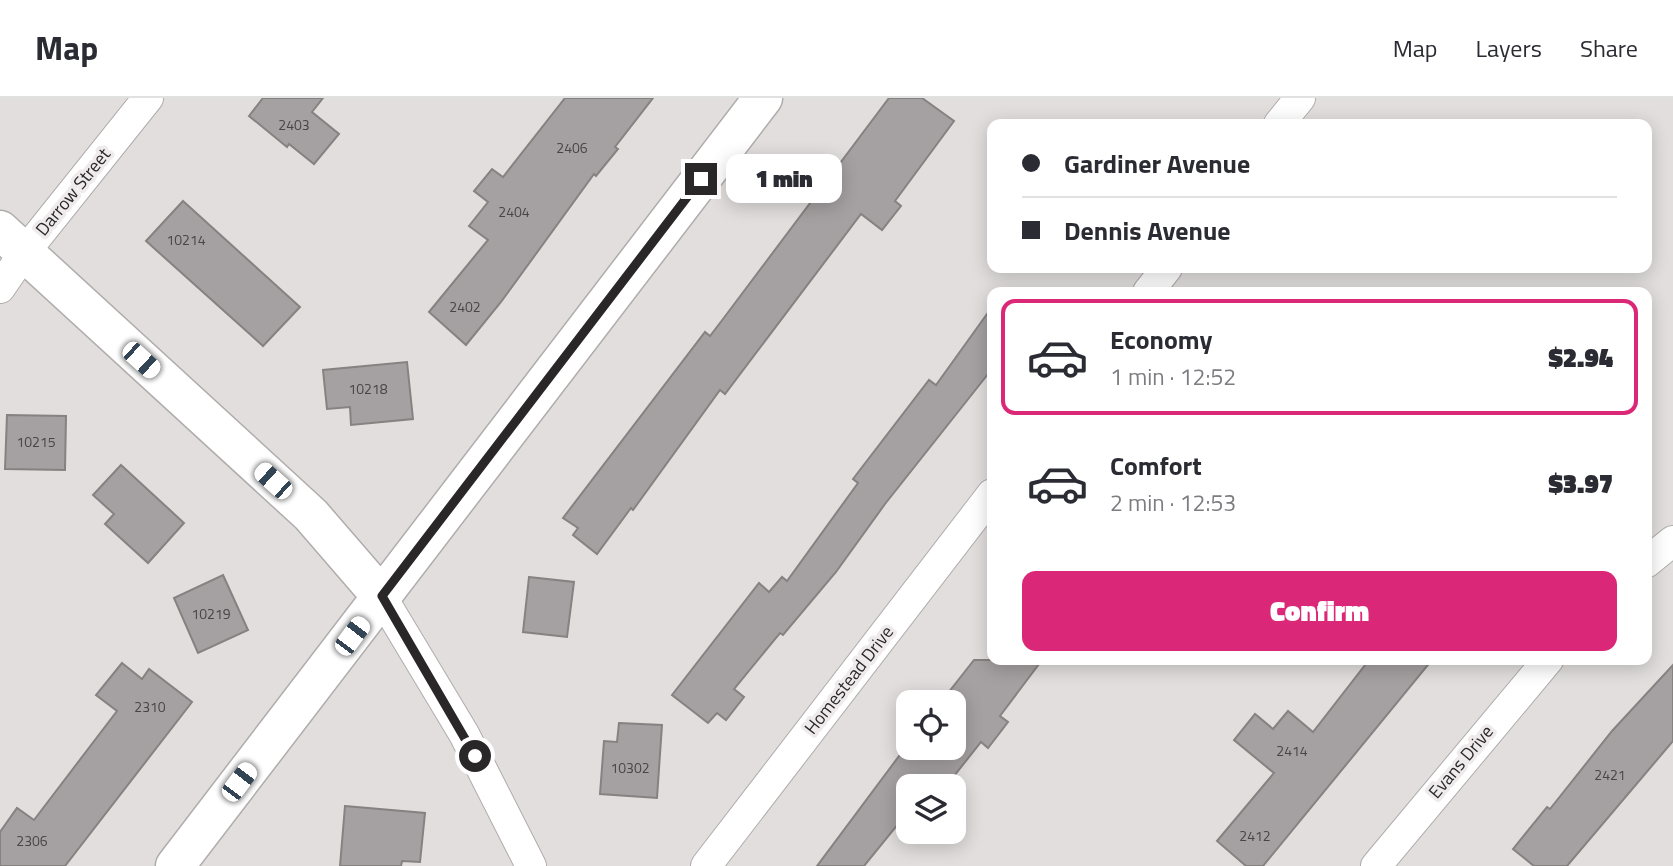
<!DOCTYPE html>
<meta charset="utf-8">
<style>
body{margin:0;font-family:"Titillium Web",sans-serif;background:#f7f7f7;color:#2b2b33;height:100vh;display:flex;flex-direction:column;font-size:26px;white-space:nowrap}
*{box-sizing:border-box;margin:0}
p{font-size:23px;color:#7c7c81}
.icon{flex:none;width:38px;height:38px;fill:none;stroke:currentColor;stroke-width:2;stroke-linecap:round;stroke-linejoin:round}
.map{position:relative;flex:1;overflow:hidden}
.panel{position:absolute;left:987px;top:189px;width:665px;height:378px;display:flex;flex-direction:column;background:#fff;border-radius:14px;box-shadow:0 4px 18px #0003}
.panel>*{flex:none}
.banner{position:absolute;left:987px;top:21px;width:665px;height:154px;border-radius:14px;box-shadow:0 4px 18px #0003;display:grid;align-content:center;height:154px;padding:0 35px;background:#fff}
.tools{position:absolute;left:896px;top:592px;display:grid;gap:14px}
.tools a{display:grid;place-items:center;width:70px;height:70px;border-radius:14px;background:#fff;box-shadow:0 4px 18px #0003;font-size:35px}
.end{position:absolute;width:32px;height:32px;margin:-16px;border:9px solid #292728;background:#fff;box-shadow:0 0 0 4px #fff}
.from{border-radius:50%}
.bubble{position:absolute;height:49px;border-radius:14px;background:#fff;box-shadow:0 4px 18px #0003;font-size:23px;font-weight:800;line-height:49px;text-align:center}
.car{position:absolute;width:21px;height:42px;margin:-21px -10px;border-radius:9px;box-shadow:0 0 5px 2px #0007;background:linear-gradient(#fff 24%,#345 0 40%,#fff 0 76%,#345 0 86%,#fff 0)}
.banner b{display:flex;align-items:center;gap:24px;height:66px;font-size:26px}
.banner b+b{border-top:2px solid #e1e1e2}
.banner i{width:18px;height:18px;background:#2b2b33}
ul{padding:12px 0 0;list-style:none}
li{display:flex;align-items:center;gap:21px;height:116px;margin:0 14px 10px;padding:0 21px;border:4px solid transparent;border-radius:14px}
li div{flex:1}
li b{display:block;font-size:26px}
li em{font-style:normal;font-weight:800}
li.on{border-color:#db2777}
li>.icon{width:63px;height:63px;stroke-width:1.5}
.cta{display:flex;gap:14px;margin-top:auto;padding:14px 35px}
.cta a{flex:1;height:80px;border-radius:14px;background:#db2777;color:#fff;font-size:28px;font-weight:800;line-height:80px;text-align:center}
header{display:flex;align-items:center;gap:42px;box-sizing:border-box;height:98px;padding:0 35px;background:#fff;border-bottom:2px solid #e1e1e2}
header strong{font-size:33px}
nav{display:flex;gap:38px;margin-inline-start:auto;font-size:24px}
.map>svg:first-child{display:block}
.building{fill:#a5a0a1;stroke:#868282;stroke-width:2}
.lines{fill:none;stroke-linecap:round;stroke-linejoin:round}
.minor-casing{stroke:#b0acac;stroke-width:32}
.tertiary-casing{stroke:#b0acac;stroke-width:41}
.minor{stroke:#fff;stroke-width:30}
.tertiary{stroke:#fff;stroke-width:38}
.route{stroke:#292728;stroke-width:9}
.labels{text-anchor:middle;stroke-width:7;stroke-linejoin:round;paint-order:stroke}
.number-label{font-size:14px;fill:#484546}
.street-label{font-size:18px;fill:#292728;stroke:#efebec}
</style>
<header>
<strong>Map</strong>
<nav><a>Map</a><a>Layers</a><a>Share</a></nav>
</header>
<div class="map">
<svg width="1673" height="768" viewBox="0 0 1673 768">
<rect width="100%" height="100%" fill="#e2dede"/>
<g class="building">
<path d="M263,0H323L312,14L339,36L314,66L289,46L287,49L249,18Z"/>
<path d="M565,0H653L615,49L618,51L596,78L594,76L501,204L466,247L429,214L488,142L469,128L488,104L474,93L492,71L503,79Z"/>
<path d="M889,0H922L954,23L895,103L901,108L882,132L861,116L725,296L720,292L633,412L631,410L597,456L573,437L578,430L563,420L705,234L710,238L723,221Z"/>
<path d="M183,103L300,209L263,248L146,143Z"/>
<path d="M992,209V271L885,406L836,474L783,537L780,535L734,591L744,599L726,622L717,615L708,625L672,597L759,485L769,494L782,479L787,483L858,385L853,381L929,282L936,287Z"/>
<path d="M407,264L413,321L351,327L350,309L327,311L323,272Z"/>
<path d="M7,317L66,318L65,372L5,371Z"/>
<path d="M121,367L184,425L148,465L105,426L114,416L93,397Z"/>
<path d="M223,477L248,532L198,555L174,500Z"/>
<path d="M529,479L574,484L567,539L523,534Z"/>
<path d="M974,562H1042L1000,618L1008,624L988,650L981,644L946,688H908V714L864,768H817L908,646V649H954V604H941Z"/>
<path d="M1369,562H1432L1263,768H1246L1217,743L1274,675L1234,642L1255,616L1273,631L1288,613L1313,634Z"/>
<path d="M122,565L142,581L149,571L192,604L65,768H0V734L17,710L34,722L117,613L96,597Z"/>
<path d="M1673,567V643L1567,768H1534L1513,751L1547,709L1550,711L1612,633Z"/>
<path d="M619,625L662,627L657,700L600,696L604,643L617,644Z"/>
<path d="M345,708L425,715L420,764L402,763L401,768H340Z"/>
</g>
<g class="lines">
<defs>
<g id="minor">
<path d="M1279,26L1300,0"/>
<path d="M0,190L24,155L148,0"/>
<path d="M1148,194L1167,170"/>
<path d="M1647,464L1673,443"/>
<path d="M381,498L464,636L531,768"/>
<path d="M706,768L992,396"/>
<path d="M1376,768L1548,562"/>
</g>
<g id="tertiary">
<path d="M0,132L311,417L381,498"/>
<path d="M175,768L763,0"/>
</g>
</defs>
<use href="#minor" class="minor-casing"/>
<use href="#tertiary" class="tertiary-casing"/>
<use href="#minor" class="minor"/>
<use href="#tertiary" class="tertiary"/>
</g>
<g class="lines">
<path class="route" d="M475,658L382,498L701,81"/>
</g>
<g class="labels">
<g class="number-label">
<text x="294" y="32">2403</text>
<text x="572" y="55">2406</text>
<text x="514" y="119">2404</text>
<text x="186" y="147">10214</text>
<text x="465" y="214">2402</text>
<text x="368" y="296">10218</text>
<text x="36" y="349">10215</text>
<text x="211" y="521">10219</text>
<text x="150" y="614">2310</text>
<text x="1292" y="658">2414</text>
<text x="630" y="675">10302</text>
<text x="1610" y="682">2421</text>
<text x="1255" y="743">2412</text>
<text x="32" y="748">2306</text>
</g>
<g class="street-label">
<text transform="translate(73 94) rotate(-51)" y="6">Darrow Street</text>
<text transform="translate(849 582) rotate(-52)" y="6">Homestead Drive</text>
<text transform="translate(1461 664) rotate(-50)" y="6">Evans Drive</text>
</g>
</g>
</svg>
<div class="tools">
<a><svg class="icon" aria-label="locate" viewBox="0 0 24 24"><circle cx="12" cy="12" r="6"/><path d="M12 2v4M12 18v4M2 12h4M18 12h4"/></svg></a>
<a><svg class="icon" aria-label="layers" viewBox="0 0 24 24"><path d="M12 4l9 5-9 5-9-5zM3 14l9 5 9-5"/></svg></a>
</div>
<i class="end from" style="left:475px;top:658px"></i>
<i class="end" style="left:701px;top:81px"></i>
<div class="bubble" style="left:726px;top:56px;width:116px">1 min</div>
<i class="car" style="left:141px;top:262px;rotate:132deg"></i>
<i class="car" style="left:273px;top:383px;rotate:312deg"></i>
<i class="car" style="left:352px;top:538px;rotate:37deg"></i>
<i class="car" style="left:239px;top:684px;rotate:37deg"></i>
<div class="banner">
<b><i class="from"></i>Gardiner Avenue</b>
<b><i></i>Dennis Avenue</b>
</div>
<section class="panel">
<ul>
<li class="on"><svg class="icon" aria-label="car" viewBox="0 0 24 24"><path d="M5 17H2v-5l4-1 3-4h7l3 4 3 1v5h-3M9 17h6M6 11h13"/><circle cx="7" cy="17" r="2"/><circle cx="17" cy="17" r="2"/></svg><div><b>Economy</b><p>1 min · 12:52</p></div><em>$2.94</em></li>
<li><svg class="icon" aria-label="car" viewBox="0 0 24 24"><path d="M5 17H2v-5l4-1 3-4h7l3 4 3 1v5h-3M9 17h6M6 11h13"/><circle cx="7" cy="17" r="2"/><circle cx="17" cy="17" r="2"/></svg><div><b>Comfort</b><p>2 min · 12:53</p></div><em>$3.97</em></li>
</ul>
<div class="cta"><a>Confirm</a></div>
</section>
</div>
